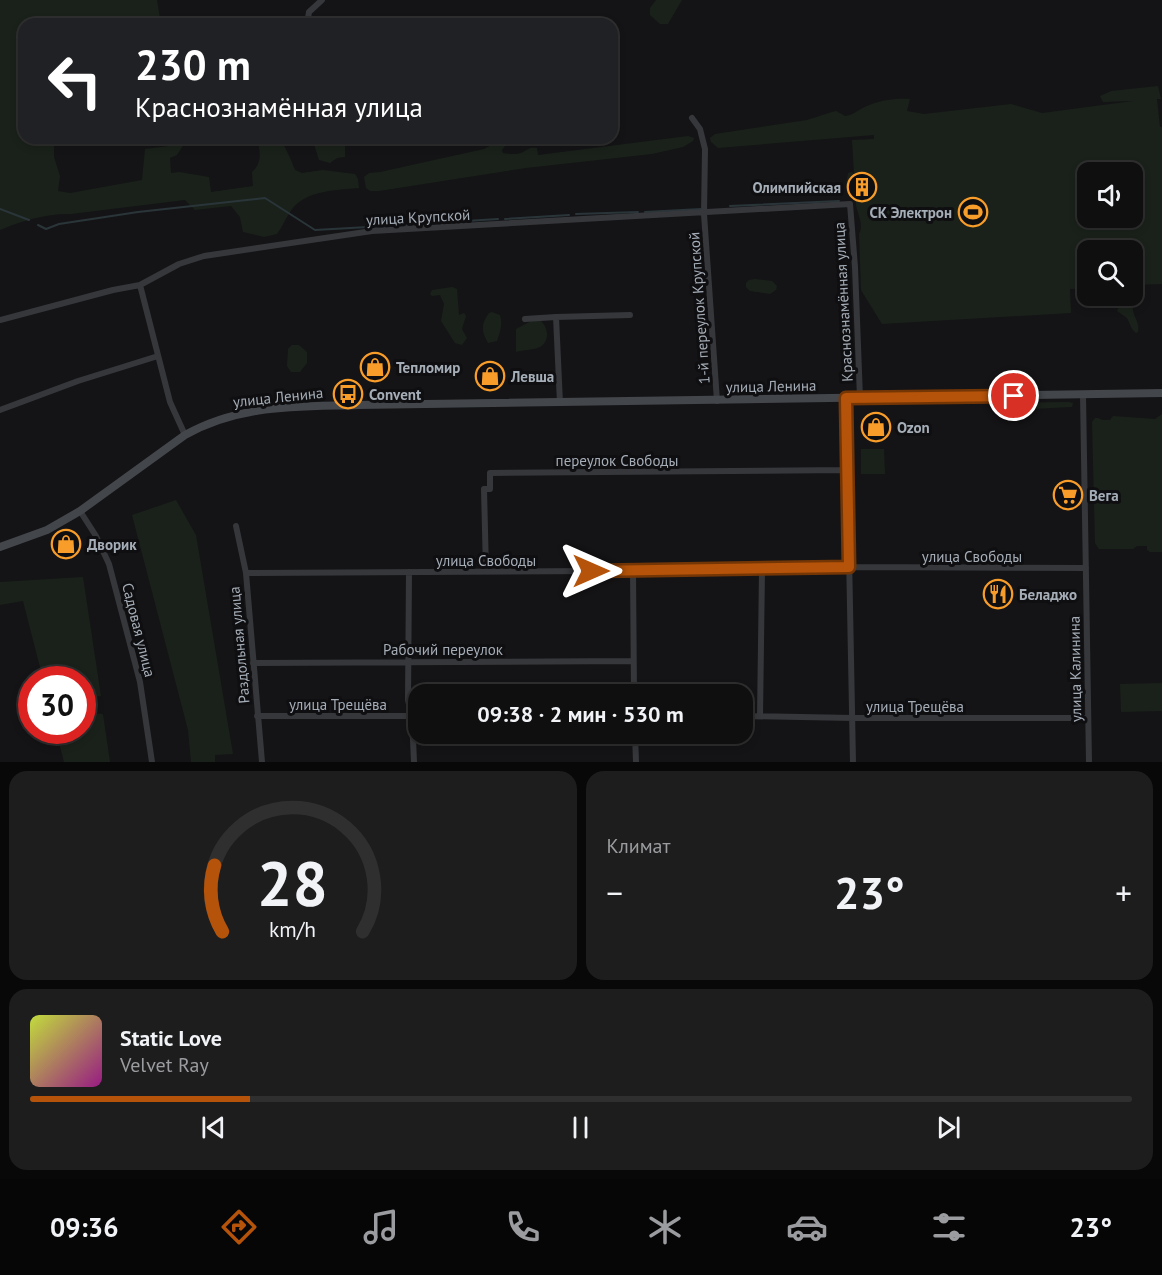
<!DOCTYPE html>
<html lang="ru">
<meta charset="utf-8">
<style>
body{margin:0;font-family:"PT Sans",sans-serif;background:#1d1d1e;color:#f1f3f6;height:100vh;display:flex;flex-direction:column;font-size:22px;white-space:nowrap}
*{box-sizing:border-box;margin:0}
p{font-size:20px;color:#9b9c9f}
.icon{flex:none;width:33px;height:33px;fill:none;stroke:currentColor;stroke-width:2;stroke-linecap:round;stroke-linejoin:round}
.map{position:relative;height:762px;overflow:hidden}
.panel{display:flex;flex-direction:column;gap:9px;padding:9px;background:#080809;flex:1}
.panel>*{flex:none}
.hud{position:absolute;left:18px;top:18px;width:600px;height:126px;border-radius:18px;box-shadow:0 3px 9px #0003,0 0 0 2px #2f2f30;background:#202124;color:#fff;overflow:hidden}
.buttons{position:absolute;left:1077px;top:162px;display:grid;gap:12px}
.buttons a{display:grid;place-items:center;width:66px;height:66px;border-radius:12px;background:#0f0f10;box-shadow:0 3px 9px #0003,0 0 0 2px #2f2f30;font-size:30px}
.speed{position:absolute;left:18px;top:666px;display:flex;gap:12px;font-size:30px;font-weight:700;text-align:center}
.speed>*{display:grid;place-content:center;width:78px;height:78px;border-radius:50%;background:#0f0f10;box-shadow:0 3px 9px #0003,0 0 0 2px #2f2f30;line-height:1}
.speed .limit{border:9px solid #d22;background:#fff;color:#111}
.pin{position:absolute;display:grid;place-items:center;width:51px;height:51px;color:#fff;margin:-26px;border:3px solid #fff;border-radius:50%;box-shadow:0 2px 6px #0007}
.me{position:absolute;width:66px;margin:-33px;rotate:90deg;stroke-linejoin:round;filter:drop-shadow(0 0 4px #0008)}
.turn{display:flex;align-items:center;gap:21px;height:126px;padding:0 18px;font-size:27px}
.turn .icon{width:78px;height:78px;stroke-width:2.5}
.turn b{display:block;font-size:42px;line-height:51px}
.big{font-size:45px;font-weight:700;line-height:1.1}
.panel .card{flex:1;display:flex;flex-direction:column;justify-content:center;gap:9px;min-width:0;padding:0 21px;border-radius:18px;background:#1d1d1e}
.panel .dial{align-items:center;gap:0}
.dial svg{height:156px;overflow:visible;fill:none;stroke:#2f2f30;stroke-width:7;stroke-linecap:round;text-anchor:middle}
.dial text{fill:#f1f3f6;stroke:none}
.song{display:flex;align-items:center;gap:18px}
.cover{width:72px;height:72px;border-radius:9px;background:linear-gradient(135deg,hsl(70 70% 55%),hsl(310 70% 35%))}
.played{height:6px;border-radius:3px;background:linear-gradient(90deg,#b45309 20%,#2f2f30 20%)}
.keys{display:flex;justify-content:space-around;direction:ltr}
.heat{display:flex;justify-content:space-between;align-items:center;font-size:33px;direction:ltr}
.panel .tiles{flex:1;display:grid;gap:9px;grid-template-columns:1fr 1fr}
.card:last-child{grid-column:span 2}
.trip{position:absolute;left:408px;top:684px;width:345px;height:60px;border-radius:18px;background:#0f0f10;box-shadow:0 3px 9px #0003,0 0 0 2px #2f2f30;font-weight:700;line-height:60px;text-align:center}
.dock{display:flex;height:96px;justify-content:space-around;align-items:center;background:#060606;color:#9b9c9f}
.dock .icon{width:42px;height:42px}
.dock .on{color:#b45309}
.dock b{font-size:27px;color:#f1f3f6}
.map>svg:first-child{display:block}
.green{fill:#1a211a;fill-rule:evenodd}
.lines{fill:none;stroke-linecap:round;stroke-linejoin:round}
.stream{stroke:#2a353a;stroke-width:2}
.street{stroke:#35373b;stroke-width:6}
.secondary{stroke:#43464b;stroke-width:8}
.route-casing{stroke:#753606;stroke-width:15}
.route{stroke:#b45309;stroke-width:10}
.labels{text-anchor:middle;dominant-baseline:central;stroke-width:6;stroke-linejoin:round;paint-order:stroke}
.poi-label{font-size:15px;font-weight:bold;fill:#a5adb7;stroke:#0f0f11;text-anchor:start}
.street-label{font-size:15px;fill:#a5adb7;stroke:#0f0f11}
</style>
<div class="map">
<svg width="1162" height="762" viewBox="0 0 1162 762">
<rect width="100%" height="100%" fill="#141416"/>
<!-- green -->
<path class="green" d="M0 0H157L161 24H24V138H54V157L60 176 58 191 70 193 142 180 145 149 184 144 177 155 170 158 171 173 179 172 209 177 211 192 253 186 252 172C263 162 260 152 257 138H280C286 149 291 159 295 170L302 173 323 170 355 174 358 179 359 188C337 190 307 190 292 209 286 217 283 226 277 234L264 237 243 232 240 217 231 206 195 210 185 200 71 214C50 213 20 221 0 230Z
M656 0H682L668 24H660L650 15V8Z
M1158 86 1161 99H1157L1160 127H1162V284L1134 285 1133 289 1132 250H1088L1087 288 1070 289 1071 313 882 324 861 290 859 234C864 224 858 216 856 205 855 199 855 192 855 185L853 195 849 194 846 185 848 173 852 172 854 174 852 140 874 139V135L718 148 711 142 710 138 715 134 807 120 832 112 836 111 845 116C854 115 859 109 867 106 880 100 897 98 910 99L907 111 924 114 1011 104 1042 113 1133 101 1103 102 1100 96 1111 91ZM1088 172H1132V218H1088Z
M688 136 694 138 693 141 683 147 652 154 526 168 379 191H370L366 188 364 177 369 173 380 172 484 149 503 138H511L502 150 503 153C509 154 518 155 523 152 529 149 529 147 537 148L538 155Z
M312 138H345V157L337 158 330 163 319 160Z
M755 279 772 281 777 286 776 290 770 294 750 291 746 287V283L749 280Z
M452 287 457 289 459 315 464 313 466 316 462 329 467 338 462 345 455 343 441 321 444 304 440 295 432 296 430 294 432 290Z
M1128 299 1133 300C1133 303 1132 307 1133 310 1134 318 1140 322 1138 332L1136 333 1132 329 1127 318 1117 311 1121 302Z
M492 312 500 315C503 324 500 332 497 341L488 343C481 331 481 324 489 313Z
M537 318C547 323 552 340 540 347 534 350 523 350 516 352V329Z
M292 345H299L307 352V363L300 372H291L287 366 288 349Z
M1069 402 1073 403 1072 407 1009 410 1006 404 1008 403Z
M1162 414V552H1150L1147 550V546H1137L1133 549H1099L1095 543 1092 422 1095 418H1098L1102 420H1110L1113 416 1155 419Z
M861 449H884L885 474H861Z
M176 500 196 535 233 754 215 755V762H191L188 730 132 515Z
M83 577 101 696 88 698 90 713 103 714 110 762H64L56 731 82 730V680L43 679 23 601 0 605V582Z
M1162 683V711L1121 712 1120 684Z"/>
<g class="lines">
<!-- stream -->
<path class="stream" d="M730 206 839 201
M0 209 29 220
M645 212 701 209
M576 214 638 212
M505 219 569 215
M435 223 498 219
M38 225 46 229 59 224 138 212 265 198 315 230 368 227
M375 227 430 224"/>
<!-- street -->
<path class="street" d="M307 24 309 12 322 0
M692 118 700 129 705 149 704 214 717 401
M140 285 170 402 185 435
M525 319 556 317
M0 320 113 290 140 285 179 264 204 256 372 231 850 204 855 267 860 398
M1083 395 1089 762
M846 398 853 762
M560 403 556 317 630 315
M0 410 78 381 158 356
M80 511 96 536 109 564 140 682 152 762
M236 526 246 573 262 762
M486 571 484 489H490V473L848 470
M633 571 634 694
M409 572 408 700 412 716 414 762
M246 573 762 570 849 567 1086 568
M253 663 633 661
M257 716H418
M742 716 853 718H1088
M760 716 762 570
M635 734 636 762"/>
<!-- secondary -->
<path class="secondary" d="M0 547 47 530 80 511 185 435C240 404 297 407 358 405L1162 393"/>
</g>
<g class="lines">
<!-- route casing -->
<g class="route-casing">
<path id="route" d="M591 571 849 567 846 398 1014 396"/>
</g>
<!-- route -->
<use href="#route" class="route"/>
</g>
<!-- icons -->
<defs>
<g id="building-ring" transform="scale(1.5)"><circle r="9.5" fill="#0f0f11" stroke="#f89c2a" stroke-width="1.5"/><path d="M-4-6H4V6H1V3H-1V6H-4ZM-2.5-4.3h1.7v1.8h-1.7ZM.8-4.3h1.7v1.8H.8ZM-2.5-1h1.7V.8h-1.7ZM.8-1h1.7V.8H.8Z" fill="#f89c2a"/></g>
<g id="stadium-ring" transform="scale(1.5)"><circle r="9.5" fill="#0f0f11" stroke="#f89c2a" stroke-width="1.5"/><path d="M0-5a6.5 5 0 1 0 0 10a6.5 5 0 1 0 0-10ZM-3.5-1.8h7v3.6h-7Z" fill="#f89c2a"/></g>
<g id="shop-ring" transform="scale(1.5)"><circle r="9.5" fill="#0f0f11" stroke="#f89c2a" stroke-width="1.5"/><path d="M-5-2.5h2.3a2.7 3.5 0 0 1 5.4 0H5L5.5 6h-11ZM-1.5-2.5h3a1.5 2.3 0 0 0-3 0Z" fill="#f89c2a"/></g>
<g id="bus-ring" transform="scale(1.5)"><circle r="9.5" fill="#0f0f11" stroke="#f89c2a" stroke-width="1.5"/><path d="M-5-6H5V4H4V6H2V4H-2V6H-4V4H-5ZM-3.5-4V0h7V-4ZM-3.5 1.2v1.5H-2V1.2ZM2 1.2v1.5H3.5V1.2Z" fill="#f89c2a"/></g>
<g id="supermarket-ring" transform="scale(1.5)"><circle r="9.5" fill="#0f0f11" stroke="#f89c2a" stroke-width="1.5"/><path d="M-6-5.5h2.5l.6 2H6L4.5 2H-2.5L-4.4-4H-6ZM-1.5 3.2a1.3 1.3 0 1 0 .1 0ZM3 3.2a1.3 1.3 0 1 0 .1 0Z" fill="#f89c2a"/></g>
<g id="restaurant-ring" transform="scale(1.5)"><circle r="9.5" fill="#0f0f11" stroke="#f89c2a" stroke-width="1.5"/><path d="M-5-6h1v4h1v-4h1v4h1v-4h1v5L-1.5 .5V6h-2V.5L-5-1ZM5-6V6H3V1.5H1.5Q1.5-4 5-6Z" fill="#f89c2a"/></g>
</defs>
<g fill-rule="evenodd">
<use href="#building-ring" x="862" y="187"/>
<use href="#stadium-ring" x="973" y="212"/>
<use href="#shop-ring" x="375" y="367"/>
<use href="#shop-ring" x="490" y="376"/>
<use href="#bus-ring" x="348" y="394"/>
<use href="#shop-ring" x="876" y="427"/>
<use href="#supermarket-ring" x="1068" y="495"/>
<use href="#shop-ring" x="66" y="544"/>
<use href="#restaurant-ring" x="998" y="594"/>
</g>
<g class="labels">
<!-- poi labels -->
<g class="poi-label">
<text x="841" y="187" text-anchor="end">Олимпийская</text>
<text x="952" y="212" text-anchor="end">СК Электрон</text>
<text x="396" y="367">Тепломир</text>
<text x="511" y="376">Левша</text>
<text x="369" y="394">Convent</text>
<text x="897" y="427">Ozon</text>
<text x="1089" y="495">Вега</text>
<text x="87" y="544">Дворик</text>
<text x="1019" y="594">Беладжо</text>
</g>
<!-- street labels -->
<g class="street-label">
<text transform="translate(418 217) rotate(-3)">улица Крупской</text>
<text transform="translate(843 302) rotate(-93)">Краснознамённая улица</text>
<text transform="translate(699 308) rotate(-94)">1-й переулок Крупской</text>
<text transform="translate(771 386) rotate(-1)">улица Ленина</text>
<text transform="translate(278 397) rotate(-6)">улица Ленина</text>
<text x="617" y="460">переулок Свободы</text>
<text x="972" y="556">улица Свободы</text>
<text x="486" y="560">улица Свободы</text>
<text transform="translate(139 630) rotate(76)">Садовая улица</text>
<text transform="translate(239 645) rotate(-95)">Раздольная улица</text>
<text x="443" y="649">Рабочий переулок</text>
<text transform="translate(1075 669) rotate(-91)">улица Калинина</text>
<text x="338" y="704">улица Трещёва</text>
<text x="915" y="706">улица Трещёва</text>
</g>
</g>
</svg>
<div class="buttons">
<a><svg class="icon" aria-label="sound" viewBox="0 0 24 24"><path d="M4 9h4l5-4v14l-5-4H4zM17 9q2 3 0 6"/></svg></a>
<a><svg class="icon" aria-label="search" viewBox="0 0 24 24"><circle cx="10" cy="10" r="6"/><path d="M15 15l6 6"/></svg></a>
</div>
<div class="speed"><div class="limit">30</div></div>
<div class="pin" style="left:1014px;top:396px;background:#d93025"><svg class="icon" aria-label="arrive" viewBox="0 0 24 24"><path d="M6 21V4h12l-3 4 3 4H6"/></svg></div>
<svg class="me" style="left:591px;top:571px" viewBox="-20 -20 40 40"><path d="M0-17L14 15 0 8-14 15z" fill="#b45309" stroke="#fff" stroke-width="4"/></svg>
<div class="trip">09:38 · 2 мин · 530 m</div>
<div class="hud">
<div class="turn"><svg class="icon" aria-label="left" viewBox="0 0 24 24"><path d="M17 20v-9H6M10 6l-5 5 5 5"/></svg><div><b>230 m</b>Краснознамённая улица</div></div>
</div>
</div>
<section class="panel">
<div class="tiles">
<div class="card dial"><svg viewBox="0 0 100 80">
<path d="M14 69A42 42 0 1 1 86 69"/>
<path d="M14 69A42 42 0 0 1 10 35" stroke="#b45309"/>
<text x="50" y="56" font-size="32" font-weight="700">28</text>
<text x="50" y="72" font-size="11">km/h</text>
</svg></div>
<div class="card"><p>Климат</p>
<div class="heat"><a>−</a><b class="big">23°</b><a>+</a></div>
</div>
<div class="card">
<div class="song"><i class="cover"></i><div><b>Static Love</b><p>Velvet Ray</p></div></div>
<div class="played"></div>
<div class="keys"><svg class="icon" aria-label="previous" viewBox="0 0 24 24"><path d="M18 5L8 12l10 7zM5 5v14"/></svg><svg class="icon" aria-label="pause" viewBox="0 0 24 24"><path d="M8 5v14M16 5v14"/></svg><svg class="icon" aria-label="next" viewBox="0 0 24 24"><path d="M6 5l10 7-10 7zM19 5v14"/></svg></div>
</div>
</div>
</section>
<nav class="dock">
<b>09:36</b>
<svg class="icon on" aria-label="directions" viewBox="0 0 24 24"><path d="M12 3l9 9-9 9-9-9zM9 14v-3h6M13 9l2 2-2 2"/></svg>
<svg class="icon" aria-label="music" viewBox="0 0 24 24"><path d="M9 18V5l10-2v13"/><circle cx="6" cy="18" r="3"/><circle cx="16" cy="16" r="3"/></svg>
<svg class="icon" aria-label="phone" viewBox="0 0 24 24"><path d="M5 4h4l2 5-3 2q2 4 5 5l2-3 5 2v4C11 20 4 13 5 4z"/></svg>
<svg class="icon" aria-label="climate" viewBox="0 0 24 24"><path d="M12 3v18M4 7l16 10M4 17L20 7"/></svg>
<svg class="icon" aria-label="car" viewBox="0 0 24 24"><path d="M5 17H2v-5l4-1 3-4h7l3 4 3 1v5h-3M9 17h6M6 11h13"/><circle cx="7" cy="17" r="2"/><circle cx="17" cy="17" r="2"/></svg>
<svg class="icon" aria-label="filters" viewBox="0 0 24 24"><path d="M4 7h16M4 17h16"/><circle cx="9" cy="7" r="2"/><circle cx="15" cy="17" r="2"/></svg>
<b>23°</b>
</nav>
